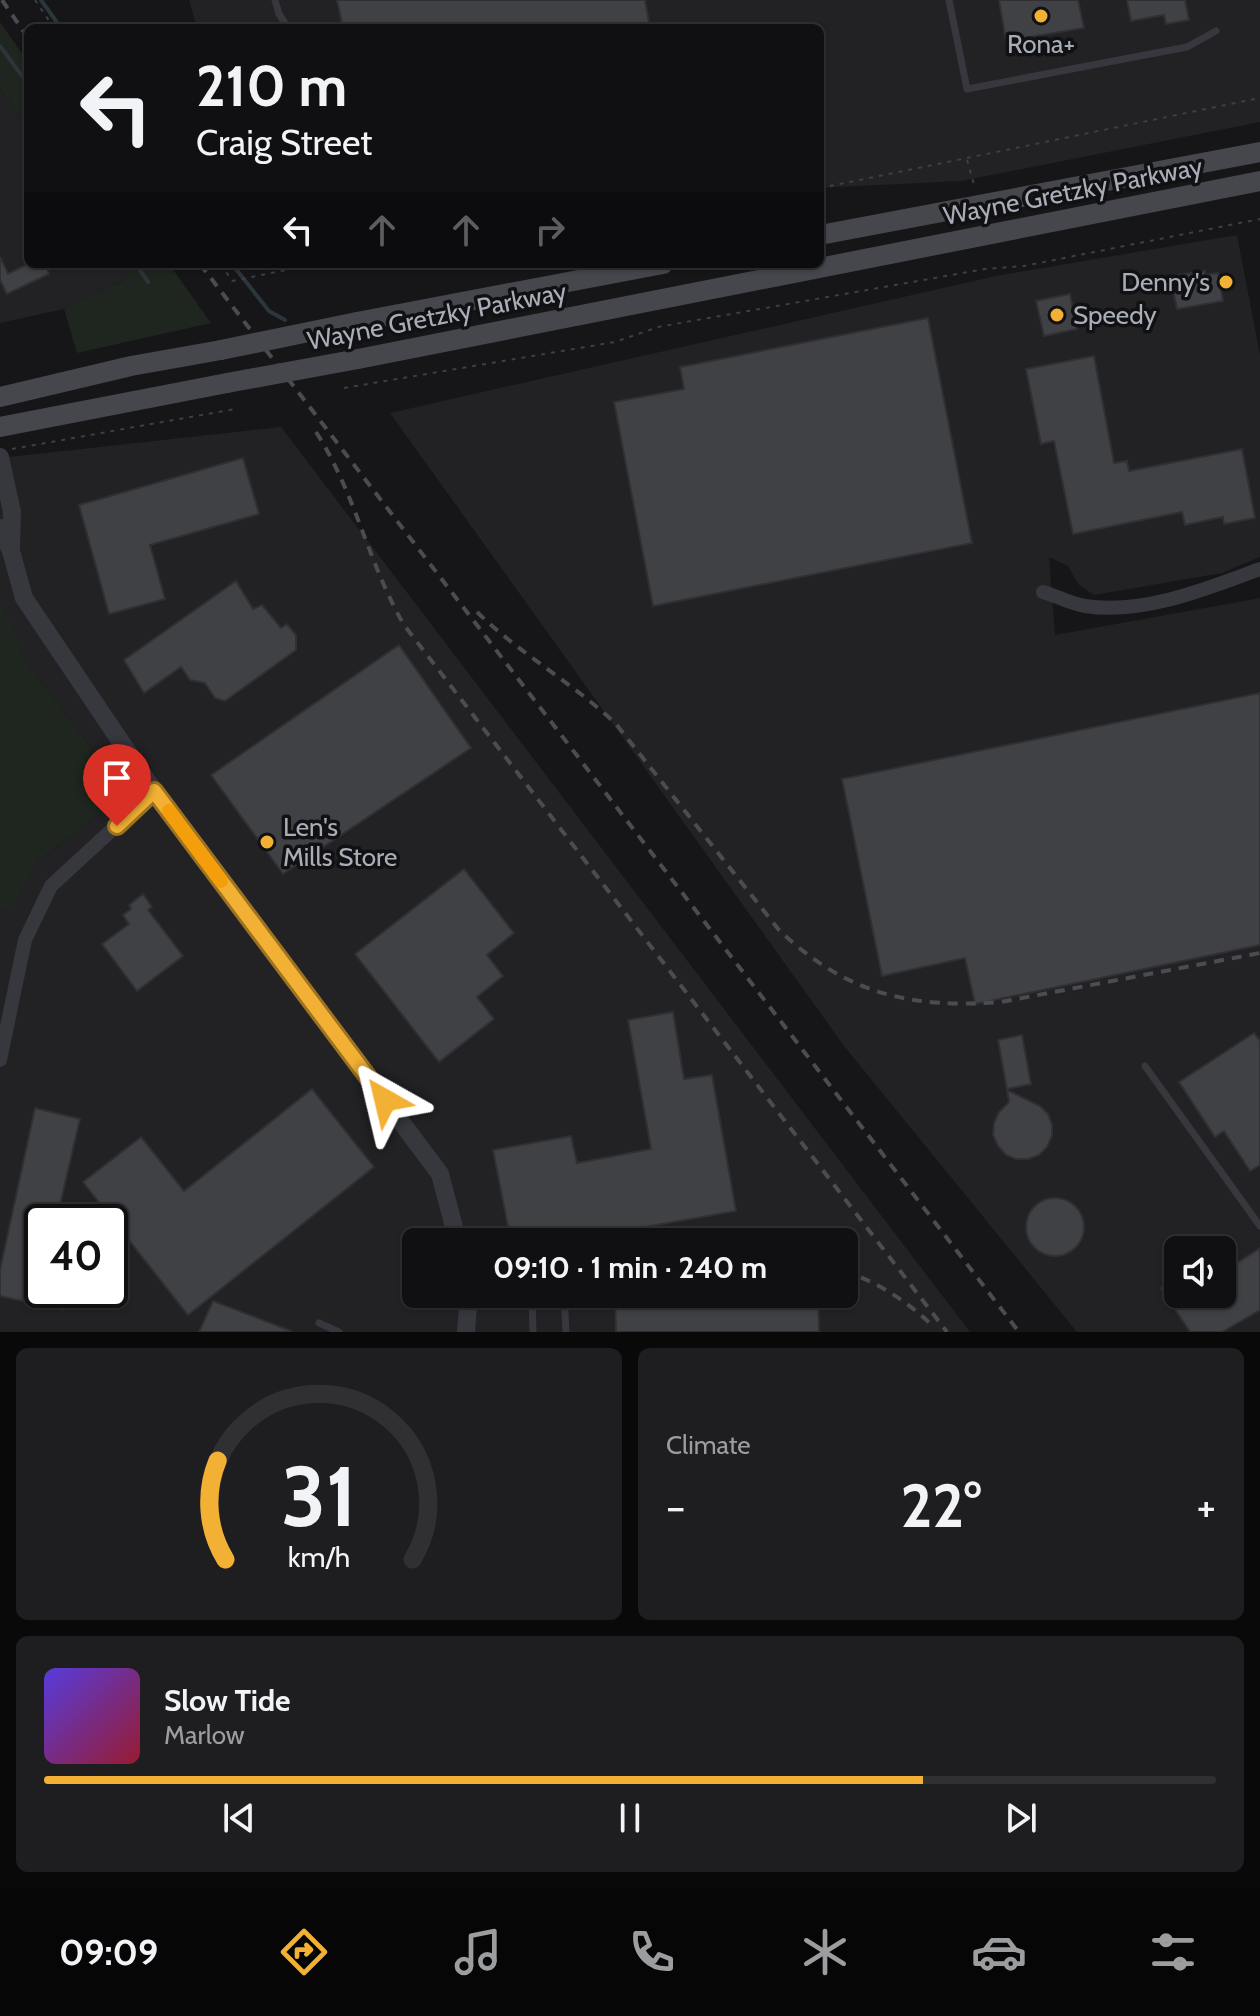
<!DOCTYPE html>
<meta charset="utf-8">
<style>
body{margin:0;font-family:Cabin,sans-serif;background:#1e1e20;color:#f1f3f6;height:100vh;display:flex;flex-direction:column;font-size:30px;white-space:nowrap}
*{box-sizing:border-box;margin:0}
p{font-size:26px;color:#9c9d9f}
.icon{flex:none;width:44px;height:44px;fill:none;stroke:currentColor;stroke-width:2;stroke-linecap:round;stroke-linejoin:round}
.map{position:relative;height:1332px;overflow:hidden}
.panel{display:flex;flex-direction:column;gap:16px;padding:16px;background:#09090a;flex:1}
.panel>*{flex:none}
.banner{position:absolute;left:24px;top:24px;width:800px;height:244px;border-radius:12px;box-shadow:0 2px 6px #0004,0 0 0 2px #303032;background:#101012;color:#f1f3f6;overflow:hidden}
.controls{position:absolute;left:1164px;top:1236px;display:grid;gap:16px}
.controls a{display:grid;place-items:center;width:72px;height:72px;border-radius:12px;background:#101012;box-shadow:0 2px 6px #0004,0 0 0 2px #303032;font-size:40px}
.speed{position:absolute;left:24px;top:1204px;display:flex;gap:16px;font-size:40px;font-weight:700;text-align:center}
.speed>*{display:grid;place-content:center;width:104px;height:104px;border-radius:50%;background:#101012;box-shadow:0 2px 6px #0004,0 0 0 2px #303032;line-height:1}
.speed .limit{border:4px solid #111;border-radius:12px;background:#fff;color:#111}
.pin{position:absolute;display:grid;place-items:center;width:68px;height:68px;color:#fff;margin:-82px -34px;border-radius:50% 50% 50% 0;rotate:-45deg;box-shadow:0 0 8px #0007}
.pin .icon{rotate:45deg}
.me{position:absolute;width:88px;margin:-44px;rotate:323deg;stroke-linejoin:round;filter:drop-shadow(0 0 6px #0008)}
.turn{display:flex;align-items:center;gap:28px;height:168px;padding:0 40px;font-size:36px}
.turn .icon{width:104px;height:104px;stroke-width:2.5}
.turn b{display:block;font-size:56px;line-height:68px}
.lanes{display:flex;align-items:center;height:76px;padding:0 40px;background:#0003;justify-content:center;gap:40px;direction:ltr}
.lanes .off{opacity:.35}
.big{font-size:60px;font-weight:700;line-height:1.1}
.panel .card{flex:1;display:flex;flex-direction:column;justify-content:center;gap:12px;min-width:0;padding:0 28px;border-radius:12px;background:#1e1e20}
.panel .dial{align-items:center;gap:0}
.dial svg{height:208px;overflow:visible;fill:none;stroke:#303032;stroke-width:7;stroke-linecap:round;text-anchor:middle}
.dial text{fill:#f1f3f6;stroke:none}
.song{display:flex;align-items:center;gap:24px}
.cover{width:96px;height:96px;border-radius:12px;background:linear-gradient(135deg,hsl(250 70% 55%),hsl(350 70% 35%))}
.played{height:8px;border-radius:4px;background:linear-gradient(90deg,#f2b134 75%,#303032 75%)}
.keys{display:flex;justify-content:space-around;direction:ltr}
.heat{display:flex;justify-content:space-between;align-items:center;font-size:44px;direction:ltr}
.panel .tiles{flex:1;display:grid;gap:16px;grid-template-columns:1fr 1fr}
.card:last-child{grid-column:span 2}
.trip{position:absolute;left:402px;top:1228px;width:456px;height:80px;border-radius:12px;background:#101012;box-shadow:0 2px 6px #0004,0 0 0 2px #303032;font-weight:700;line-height:80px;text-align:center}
.tabs{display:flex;height:128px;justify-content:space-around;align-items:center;background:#060607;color:#9c9d9f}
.tabs .icon{width:56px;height:56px}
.tabs .selected{color:#f2b134}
.tabs b{font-size:36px;color:#f1f3f6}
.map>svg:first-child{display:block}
.built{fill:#222225;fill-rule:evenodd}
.green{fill:#1e261f}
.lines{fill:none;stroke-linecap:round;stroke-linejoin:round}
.stream{stroke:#2c353c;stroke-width:4}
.building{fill:#404145;stroke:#303034;stroke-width:2}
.path{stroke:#3d3f44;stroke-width:2;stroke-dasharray:4 6;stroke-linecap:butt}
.service{stroke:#37383d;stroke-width:7}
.minor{stroke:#37383d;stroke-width:14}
.tertiary{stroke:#37383d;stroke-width:18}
.secondary{stroke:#45474d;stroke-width:20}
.rail{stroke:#4a4c52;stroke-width:4;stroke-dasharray:10 8;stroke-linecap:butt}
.secondary-bridge{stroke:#45474d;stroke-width:20}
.route-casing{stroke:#9d7322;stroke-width:20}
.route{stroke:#f2b134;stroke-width:14}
.slow{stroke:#f59e0b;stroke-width:14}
.poi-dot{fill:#f2b134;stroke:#111113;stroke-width:3}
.labels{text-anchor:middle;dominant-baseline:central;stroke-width:7;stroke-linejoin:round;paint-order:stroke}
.poi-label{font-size:26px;fill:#a8adb8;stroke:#111113;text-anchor:start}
.street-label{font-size:26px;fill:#a8adb8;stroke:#111113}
</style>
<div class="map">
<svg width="1260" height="1332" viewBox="0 0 1260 1332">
<rect width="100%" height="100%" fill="#161618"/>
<!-- built -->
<path class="built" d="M189 0H1260V122L961 181 820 188V28H197Z
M0 88 28 129V264H120L129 278 64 309 0 323Z
M1237 235 1260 355V557L1222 573 1094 595 1079 585 1068 566 1049 557 1055 635 1260 598V1332H1077L844 1046 390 413 996 276ZM1178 1250H1222V1294H1178Z
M281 427 970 1332H0V909L9 910 38 861 126 794 26 661 5 613 0 598V458ZM42 1222H110V1290H42ZM416 1242H844V1294H416Z"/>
<!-- green -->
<path class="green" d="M0 22 28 62V129L0 88Z
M120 264H169L211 323 77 353 64 309 129 278Z
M0 598 26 661 126 794 38 861 9 911 0 909Z"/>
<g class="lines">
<!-- stream -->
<path class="stream" d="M41 0 61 28
M0 46 28 84
M136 264 148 282
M232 264 269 311 285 320"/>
</g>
<!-- building -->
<path class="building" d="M337 0H645L650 28H343Z
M999 0H1078L1084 28 1006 41Z
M1127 0H1185L1189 20 1166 24 1164 15 1131 21Z
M0 257 8 274 28 264H45L49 274 7 294 0 280Z
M1205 271V275L1218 273 1223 301 1177 309 1170 276Z
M1070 294 1077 329 1044 336 1036 301Z
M928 318 972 543 653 606 614 402 684 389 680 367Z
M1094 356 1114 463 1127 461 1129 471 1242 449 1255 518 1224 524 1223 517 1185 525 1182 512 1073 534 1054 441 1041 444 1026 369Z
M243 458 259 514 150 545 165 599 109 614 79 505Z
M236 581 253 609 262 605 281 628 287 624 296 635V650L225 701 215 698 205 683 190 680 181 667 144 693 124 660Z
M399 645 471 748 283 874 211 775Z
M1260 693V945L975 1004 965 958 882 976 842 779Z
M464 869 514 933 487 955 503 976 477 997 494 1019 439 1062 355 954Z
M143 894 152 907 148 910 183 956 137 991 102 944 129 924 123 915 131 909 129 905Z
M673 1012 684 1079 712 1075 736 1211 561 1242H511L493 1150 571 1136 577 1163 651 1149 628 1020Z
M1254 1033 1260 1041V1165L1250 1171 1224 1131 1215 1137 1179 1082Z
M1022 1035 1031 1084 1007 1089 998 1040Z
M312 1089 374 1167 188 1315 83 1182 141 1137 184 1191Z
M1007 1090 1040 1106 1048 1114 1052 1125V1136L1047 1147 1039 1155 1028 1159H1016L1006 1155 998 1146 993 1135 994 1123 999 1112 1009 1102Z
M35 1108 80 1119 56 1222H42V1290H69L64 1310 0 1296V1270Z
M1026 1227a29 29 0 1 1 58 0a29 29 0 1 1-58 0Z
M1260 1248V1310L1222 1332H1190L1161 1288 1178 1277V1294H1222V1273Z
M615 1294H818L819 1332H616Z
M213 1301 291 1331V1332H199Z"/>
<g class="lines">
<!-- path -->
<path class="path" d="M35 0 54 28
M967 160 975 188
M820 188 1260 98
M221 264 232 281 315 264
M344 388 615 342 658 327 985 269 1024 266 1260 219
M12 449 235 409"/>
<!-- service -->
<path class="service" d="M275 0 279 14 288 28
M949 0 967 89 1187 47 1216 31
M1145 1066 1260 1226
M532 1294 533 1332
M564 1294 566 1332
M319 1323 339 1332"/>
<!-- minor -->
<path class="minor" d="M1043 592C1057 596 1071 604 1085 606 1143 615 1206 589 1260 569
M0 1060 25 940 51 886 154 791"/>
<!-- tertiary -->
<path class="tertiary" d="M0 457 12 512 11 548
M0 528 11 551 24 598 154 791 440 1174 458 1242
M466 1332 469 1294"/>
<!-- secondary -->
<path class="secondary" d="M820 235 1260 152
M357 322 663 264
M358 359 1260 181
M0 397 131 366 221 350
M0 427 227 383"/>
<!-- rail -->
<path class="rail" d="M2 0 28 38
M200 264 1019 1332
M316 432C355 492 368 563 404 625L947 1332
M477 612C520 654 573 683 616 724L779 930C846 994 911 1009 1001 1002L1260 953
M844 1271C878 1282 906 1301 932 1325"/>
<!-- secondary-bridge -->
<path class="secondary-bridge" d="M221 350 357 322
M227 383 358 359"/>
</g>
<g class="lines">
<!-- route casing -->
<g class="route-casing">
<path id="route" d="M117 826 154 791 385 1100"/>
</g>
<!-- route -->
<use href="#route" class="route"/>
<!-- slow -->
<path class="slow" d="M169 811 221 881"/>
</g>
<!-- markers -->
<g class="poi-dot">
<circle cx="1041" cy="16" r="8"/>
<circle cx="1226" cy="282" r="8"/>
<circle cx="1057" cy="315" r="8"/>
<circle cx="267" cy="842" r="8"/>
</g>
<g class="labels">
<!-- poi labels -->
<g class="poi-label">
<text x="1041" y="44" text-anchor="middle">Rona+</text>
<text x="1210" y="282" text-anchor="end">Denny's</text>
<text x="1073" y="315">Speedy</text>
<text x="283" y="827">Len's<tspan x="283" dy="30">Mills Store</tspan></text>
</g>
<!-- street labels -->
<g class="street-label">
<text transform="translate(1073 191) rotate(-11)">Wayne Gretzky Parkway</text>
<text transform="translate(437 316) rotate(-11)">Wayne Gretzky Parkway</text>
</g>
</g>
</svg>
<div class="controls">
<a><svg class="icon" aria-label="sound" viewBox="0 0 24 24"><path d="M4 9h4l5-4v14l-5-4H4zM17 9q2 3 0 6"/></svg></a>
</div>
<div class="speed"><div class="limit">40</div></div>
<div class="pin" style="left:117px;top:826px;background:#d93025"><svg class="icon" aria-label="arrive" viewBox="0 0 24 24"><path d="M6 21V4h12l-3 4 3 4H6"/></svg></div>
<svg class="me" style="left:385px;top:1100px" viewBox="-20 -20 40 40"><path d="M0-17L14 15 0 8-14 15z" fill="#f2b134" stroke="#fff" stroke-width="4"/></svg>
<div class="trip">09:10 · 1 min · 240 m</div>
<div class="banner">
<div class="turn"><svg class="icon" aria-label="left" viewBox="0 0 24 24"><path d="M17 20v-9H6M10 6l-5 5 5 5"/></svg><div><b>210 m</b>Craig Street</div></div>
<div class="lanes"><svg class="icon" aria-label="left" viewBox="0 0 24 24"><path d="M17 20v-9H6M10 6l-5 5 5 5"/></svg><svg class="icon off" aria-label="ahead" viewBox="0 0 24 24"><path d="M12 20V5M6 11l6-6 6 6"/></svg><svg class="icon off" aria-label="ahead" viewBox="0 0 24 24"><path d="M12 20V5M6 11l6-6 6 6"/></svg><svg class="icon off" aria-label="right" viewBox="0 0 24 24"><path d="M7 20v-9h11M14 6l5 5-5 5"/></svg></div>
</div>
</div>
<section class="panel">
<div class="tiles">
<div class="card dial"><svg viewBox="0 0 100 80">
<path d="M14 69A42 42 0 1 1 86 69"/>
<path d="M14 69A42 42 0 0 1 11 31" stroke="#f2b134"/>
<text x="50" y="56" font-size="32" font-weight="700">31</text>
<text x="50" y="72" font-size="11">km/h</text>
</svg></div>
<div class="card"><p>Climate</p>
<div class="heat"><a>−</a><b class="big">22°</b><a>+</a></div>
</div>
<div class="card">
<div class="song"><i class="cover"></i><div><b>Slow Tide</b><p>Marlow</p></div></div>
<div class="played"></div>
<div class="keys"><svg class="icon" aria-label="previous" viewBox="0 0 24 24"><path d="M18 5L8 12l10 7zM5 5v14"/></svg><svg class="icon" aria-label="pause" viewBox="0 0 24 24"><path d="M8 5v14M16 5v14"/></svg><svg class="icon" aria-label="next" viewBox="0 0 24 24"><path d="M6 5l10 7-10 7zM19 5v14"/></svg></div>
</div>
</div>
</section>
<nav class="tabs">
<b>09:09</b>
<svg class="icon selected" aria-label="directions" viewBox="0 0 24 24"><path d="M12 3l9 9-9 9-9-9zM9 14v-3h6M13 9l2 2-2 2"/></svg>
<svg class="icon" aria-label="music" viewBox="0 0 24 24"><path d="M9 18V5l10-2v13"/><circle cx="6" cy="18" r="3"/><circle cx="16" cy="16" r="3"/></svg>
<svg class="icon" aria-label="phone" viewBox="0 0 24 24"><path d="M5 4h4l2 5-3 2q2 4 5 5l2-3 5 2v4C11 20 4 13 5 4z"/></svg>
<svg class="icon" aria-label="climate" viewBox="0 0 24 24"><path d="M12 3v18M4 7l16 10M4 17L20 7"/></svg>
<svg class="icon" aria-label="car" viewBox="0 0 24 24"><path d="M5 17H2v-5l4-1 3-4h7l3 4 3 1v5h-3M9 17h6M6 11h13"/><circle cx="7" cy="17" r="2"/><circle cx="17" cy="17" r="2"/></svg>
<svg class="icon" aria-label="filters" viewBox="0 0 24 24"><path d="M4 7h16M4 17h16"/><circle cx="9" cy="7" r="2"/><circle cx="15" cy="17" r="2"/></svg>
</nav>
